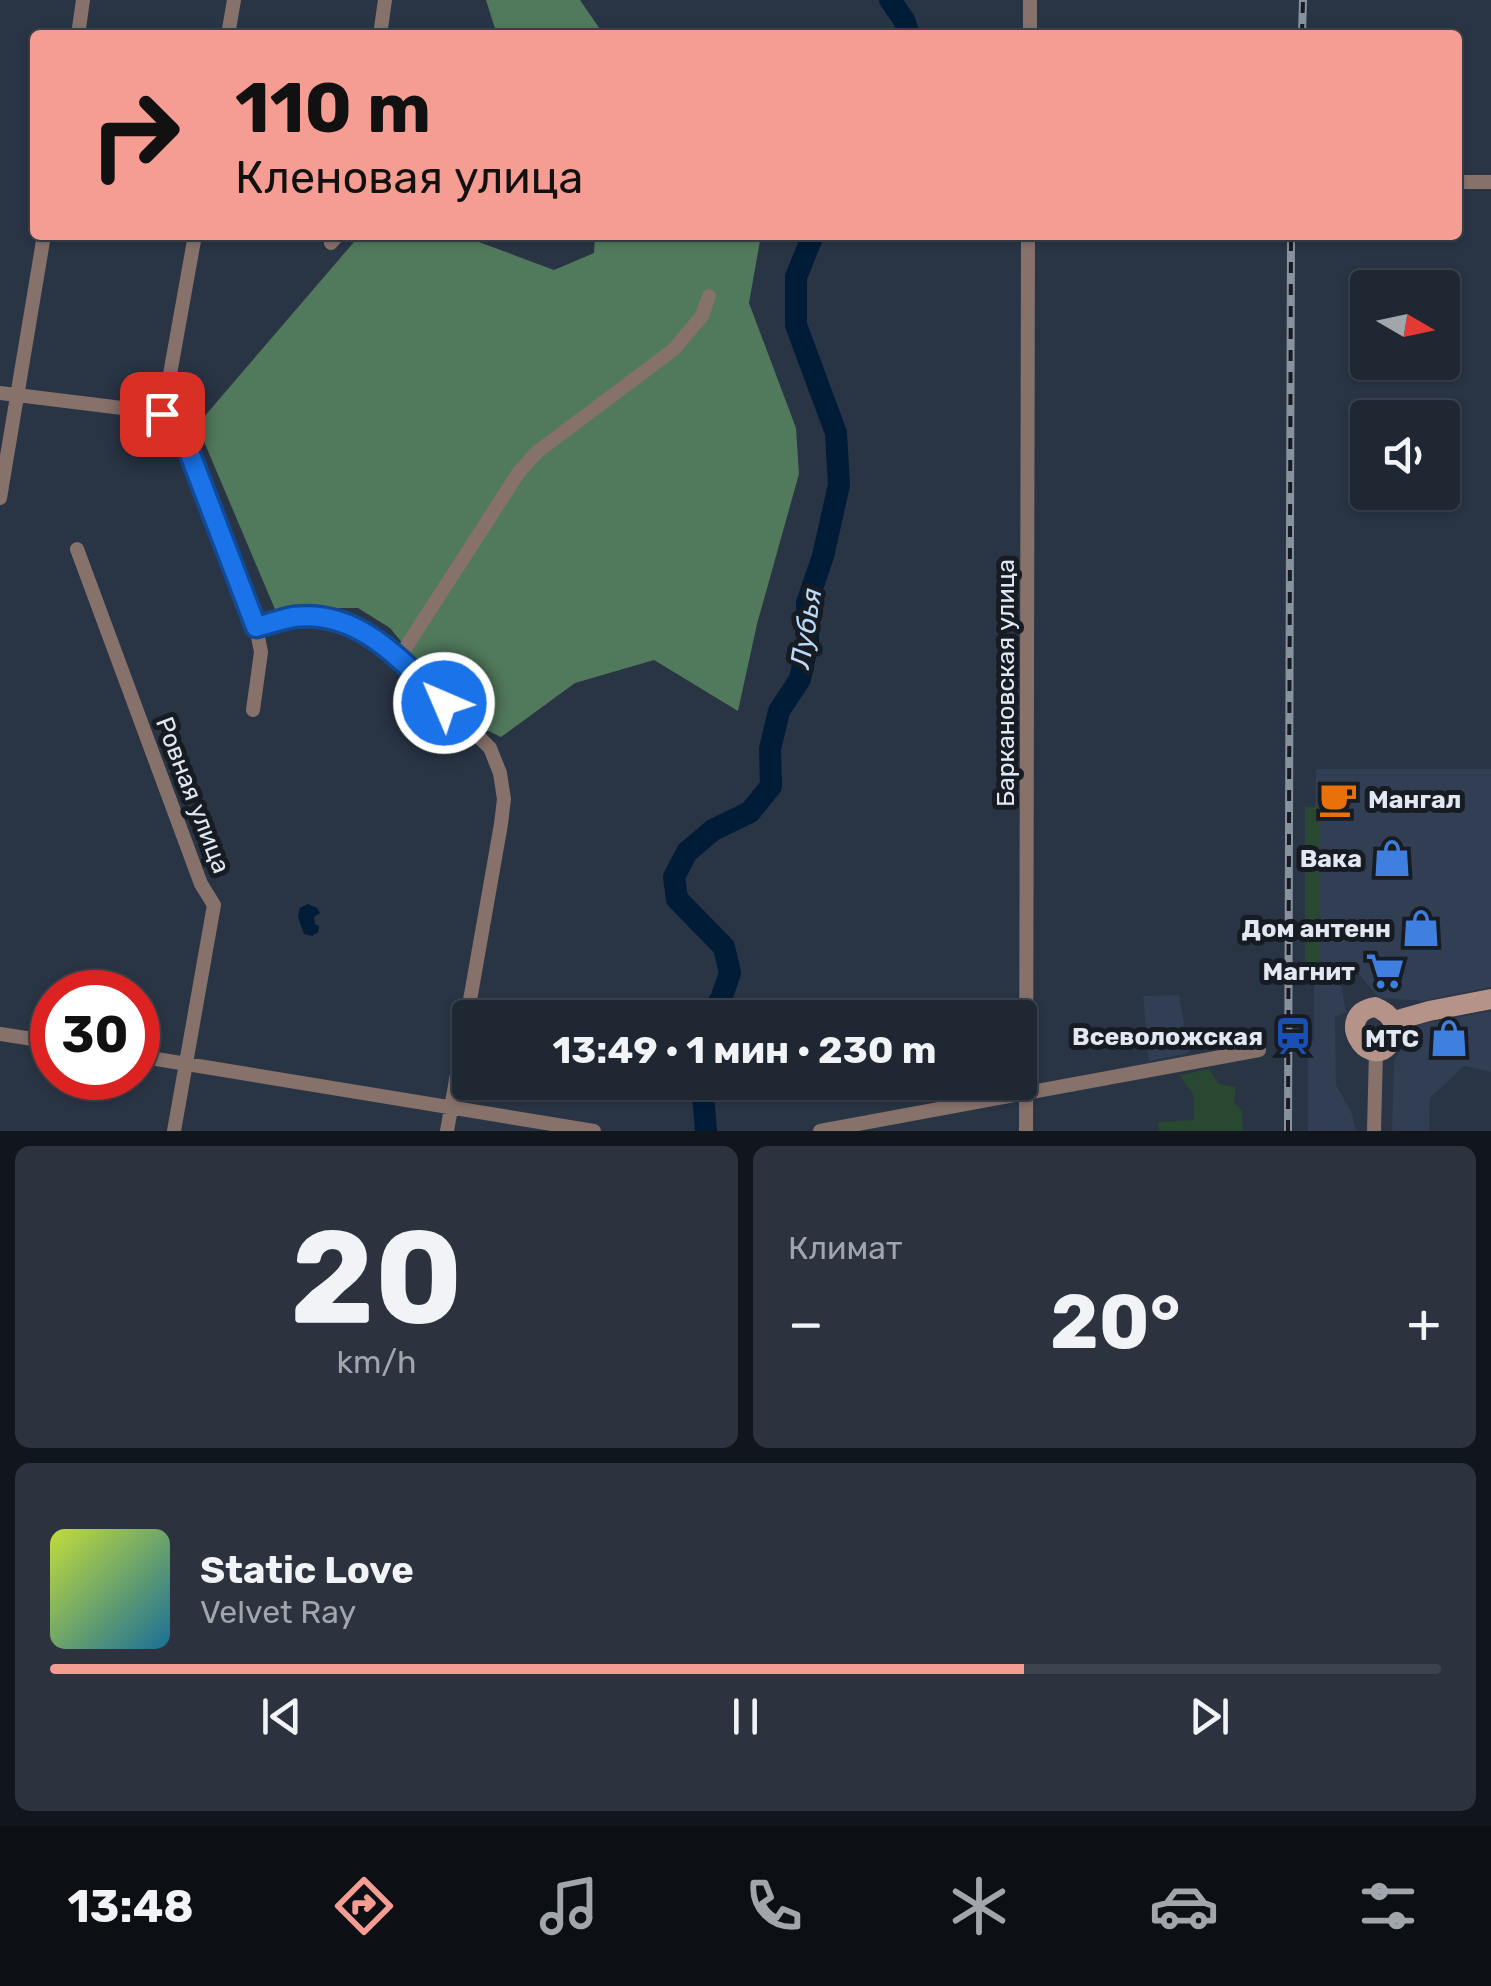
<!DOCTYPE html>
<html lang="ru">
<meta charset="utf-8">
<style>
body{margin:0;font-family:Rubik,sans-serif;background:#2c333f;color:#f1f3f6;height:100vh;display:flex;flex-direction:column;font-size:38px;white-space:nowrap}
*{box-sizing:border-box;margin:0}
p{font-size:32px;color:#a1a5ac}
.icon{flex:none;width:55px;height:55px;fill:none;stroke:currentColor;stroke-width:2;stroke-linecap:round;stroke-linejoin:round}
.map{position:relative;height:1131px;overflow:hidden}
.sheet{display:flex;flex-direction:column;gap:15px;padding:15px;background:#11151c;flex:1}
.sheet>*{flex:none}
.hud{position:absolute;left:30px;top:30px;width:1432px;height:210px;border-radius:10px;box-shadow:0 2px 8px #0004,0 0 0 2px #3c444e;background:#f59c93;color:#111;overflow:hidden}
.needle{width:65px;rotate:99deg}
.buttons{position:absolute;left:1350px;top:270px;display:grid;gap:20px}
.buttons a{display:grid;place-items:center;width:110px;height:110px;border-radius:10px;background:#1f2733;box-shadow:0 2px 8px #0004,0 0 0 2px #3c444e;font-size:50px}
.speed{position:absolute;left:30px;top:970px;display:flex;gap:20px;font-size:50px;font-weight:700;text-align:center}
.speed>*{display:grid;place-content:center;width:130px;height:130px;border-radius:50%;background:#1f2733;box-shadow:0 2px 8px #0004,0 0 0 2px #3c444e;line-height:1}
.speed .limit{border:15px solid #d22;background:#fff;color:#111}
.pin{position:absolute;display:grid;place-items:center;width:85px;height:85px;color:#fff;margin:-42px;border-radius:20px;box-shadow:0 5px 15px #0006}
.me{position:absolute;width:110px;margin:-55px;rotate:315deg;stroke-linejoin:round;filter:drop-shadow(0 0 8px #0008)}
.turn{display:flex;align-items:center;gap:35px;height:210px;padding:0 40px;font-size:45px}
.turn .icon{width:130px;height:130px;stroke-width:2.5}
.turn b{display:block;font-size:70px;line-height:85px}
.big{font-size:75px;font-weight:700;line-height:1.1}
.sheet .tile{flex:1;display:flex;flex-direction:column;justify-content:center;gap:15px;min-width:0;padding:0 35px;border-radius:15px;background:#2c333f}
.sheet .dial{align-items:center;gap:0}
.dial b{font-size:130px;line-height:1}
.song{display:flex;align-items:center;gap:30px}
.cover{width:120px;height:120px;border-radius:15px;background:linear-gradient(135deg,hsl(70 70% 55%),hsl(200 70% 35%))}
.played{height:10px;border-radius:5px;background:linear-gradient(90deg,#f59c93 70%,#3c444e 70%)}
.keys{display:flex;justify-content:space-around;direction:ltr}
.heat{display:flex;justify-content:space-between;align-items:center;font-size:55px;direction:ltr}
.sheet .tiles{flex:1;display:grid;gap:15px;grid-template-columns:1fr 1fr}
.tile:last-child{grid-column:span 2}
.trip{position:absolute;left:452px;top:1000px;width:585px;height:100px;border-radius:10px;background:#1f2733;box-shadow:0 2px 8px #0004,0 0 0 2px #3c444e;font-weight:700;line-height:100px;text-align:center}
.dock{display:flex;height:160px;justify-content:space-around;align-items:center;background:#0c1014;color:#a1a5ac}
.dock .icon{width:70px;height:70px}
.dock .on{color:#f59c93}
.dock b{font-size:45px;color:#f1f3f6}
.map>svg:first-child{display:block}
.built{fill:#313e53}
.green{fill:#284832}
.forest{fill:#51795c}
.water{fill:#001c37}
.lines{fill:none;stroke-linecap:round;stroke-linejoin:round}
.river{stroke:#001c37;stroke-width:22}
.street{stroke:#87716b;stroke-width:14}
.secondary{stroke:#b59389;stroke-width:20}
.rail-casing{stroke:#88919e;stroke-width:8}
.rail{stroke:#171b22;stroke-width:4;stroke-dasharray:11;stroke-linecap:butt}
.route-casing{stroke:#114b97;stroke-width:25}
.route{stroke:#1a73e8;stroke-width:18}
.labels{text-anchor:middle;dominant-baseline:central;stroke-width:10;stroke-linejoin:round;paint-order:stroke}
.street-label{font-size:25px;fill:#e1e8f2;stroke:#171b22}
.poi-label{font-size:25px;font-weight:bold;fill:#e1e8f2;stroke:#171b22;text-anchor:end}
.water-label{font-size:28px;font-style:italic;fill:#badafa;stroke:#171b22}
</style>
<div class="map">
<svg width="1491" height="1131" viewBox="0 0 1491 1131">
<rect width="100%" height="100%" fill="#293444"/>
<!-- built -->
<path class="built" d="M1316 769H1491V987L1423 1001 1379 998 1358 973 1357 968H1338L1346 1012 1335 1017 1336 1085 1352 1114 1356 1131H1308V1058L1300 1057V1041H1314V964H1319V807H1315Z
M1179 995 1189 1053 1149 1061 1143 996Z
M1491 1011V1072L1464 1066 1430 1098 1429 1131H1392L1394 1060 1417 1027 1421 1024Z"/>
<!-- green -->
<path class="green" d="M1305 807H1319V964L1305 965Z
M1209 1069 1219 1084 1236 1087 1234 1103 1242 1110 1243 1131H1159L1158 1122 1194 1120 1193 1094 1179 1075Z"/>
<!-- forest -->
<path class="forest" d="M486 0H580L604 35H497Z
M360 235H460L554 270 594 253 595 235H662L666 242 678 235H761L749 303 796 428 799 474 757 624 738 711 654 660 575 683 501 737 466 720 390 628 358 608H328L277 614 197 425Z"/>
<!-- water -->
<path class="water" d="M308 904 317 908 320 913 314 917 315 924 319 926 318 932 312 936 304 934 298 917 300 908Z"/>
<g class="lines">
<!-- river -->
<path class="river" d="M890 0 904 20 909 35
M708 1018 721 999 730 973 724 947 677 899 674 877 687 852 713 830 750 812 771 786 770 749 779 711 800 679 808 642 807 603 823 556 839 485 836 433 796 325V277L813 235
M702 1082 706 1131"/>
<!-- street -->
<path class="street" d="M78 35 83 0
M228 35 234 0
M380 35 385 0
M1030 35V0
M1458 182H1491
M195 235 163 413 177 420 256 627 261 652 253 710
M331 243 338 235
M0 393 163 413
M0 498 44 235
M77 549 201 884 214 905 174 1131
M256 627 295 617H327L352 624 399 658 490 748 500 773 504 799 501 824 447 1131
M399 658 519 472 537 452 673 350 702 316 709 296
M0 1034 52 1042
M138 1056 594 1131
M820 1131 1259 1050
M1026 1131 1028 235
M1374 1131 1376 1051"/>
<!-- secondary -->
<path class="secondary" d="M1375 1007C1391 1013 1403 1029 1389 1045 1367 1070 1333 1014 1375 1007Z
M1394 1021 1429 1011 1491 999"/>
<!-- rail casing -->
<g class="rail-casing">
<path id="rail" d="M1302 35 1303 0
M1288 1131 1291 235"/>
</g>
<!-- rail -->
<use href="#rail" class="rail"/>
</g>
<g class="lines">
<!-- route casing -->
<g class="route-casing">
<path id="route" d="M162 414 177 420 256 627C269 624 282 619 294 617 359 609 403 662 444 703"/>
</g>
<!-- route -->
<use href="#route" class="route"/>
</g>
<!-- icons -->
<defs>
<g id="cafe-bare" transform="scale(3)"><path d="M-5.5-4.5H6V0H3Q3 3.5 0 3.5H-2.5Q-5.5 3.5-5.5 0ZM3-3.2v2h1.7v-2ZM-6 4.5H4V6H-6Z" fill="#e8710a" stroke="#171b22" stroke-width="2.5" paint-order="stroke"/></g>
<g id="shop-bare" transform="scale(3)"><path d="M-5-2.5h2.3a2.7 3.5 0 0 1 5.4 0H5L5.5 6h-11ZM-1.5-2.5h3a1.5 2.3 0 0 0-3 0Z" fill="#3f7fe0" stroke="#171b22" stroke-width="2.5" paint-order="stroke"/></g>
<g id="supermarket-bare" transform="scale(3)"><path d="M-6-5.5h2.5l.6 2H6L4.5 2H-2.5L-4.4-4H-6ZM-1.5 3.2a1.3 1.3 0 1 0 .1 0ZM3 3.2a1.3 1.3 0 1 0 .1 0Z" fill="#3f7fe0" stroke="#171b22" stroke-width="2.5" paint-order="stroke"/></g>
<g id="station-bare" transform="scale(3)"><path d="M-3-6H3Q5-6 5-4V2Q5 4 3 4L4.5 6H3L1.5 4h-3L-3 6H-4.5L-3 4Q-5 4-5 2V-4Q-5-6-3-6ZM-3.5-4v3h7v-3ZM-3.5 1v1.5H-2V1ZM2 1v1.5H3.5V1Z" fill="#1a4fb4" stroke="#171b22" stroke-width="2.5" paint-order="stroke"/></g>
</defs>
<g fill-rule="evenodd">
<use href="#cafe-bare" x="1338" y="799"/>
<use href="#shop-bare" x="1392" y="858"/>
<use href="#shop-bare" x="1421" y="928"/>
<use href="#supermarket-bare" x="1385" y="971"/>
<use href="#station-bare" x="1293" y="1036"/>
<use href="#shop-bare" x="1449" y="1038"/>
</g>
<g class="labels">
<!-- street labels -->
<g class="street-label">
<text transform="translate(1005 683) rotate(-90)">Баркановская улица</text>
<text transform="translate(193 795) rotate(69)">Ровная улица</text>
</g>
<!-- poi labels -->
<g class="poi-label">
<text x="1368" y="799" text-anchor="start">Мангал</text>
<text x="1362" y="858">Вака</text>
<text x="1391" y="928">Дом антенн</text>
<text x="1355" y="971">Магнит</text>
<text x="1263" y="1036">Всеволожская</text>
<text x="1419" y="1038">МТС</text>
</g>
<!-- water labels -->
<g class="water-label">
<text transform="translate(806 628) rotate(-81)">Лубья</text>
</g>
</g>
</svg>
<div class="buttons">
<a><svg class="needle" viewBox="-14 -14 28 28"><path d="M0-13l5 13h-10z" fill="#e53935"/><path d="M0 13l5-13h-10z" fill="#a1a5ac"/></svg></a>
<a><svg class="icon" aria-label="sound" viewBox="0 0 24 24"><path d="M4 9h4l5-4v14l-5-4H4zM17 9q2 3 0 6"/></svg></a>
</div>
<div class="speed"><div class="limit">30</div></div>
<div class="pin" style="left:162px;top:414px;background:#d93025"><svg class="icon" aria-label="arrive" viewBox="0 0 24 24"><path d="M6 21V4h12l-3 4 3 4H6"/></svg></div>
<svg class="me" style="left:444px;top:703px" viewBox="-20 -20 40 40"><circle r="17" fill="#1a73e8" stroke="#fff" stroke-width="3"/><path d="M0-11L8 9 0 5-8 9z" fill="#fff"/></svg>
<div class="trip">13:49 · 1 мин · 230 m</div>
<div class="hud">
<div class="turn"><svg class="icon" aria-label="right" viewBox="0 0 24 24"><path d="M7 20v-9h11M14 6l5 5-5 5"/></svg><div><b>110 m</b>Кленовая улица</div></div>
</div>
</div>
<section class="sheet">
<div class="tiles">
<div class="tile dial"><b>20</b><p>km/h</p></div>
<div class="tile"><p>Климат</p>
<div class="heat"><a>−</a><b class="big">20°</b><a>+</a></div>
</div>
<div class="tile">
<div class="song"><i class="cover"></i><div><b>Static Love</b><p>Velvet Ray</p></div></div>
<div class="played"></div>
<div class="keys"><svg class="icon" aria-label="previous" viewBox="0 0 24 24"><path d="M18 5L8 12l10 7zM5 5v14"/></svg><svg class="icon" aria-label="pause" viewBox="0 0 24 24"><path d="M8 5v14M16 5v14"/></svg><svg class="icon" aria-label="next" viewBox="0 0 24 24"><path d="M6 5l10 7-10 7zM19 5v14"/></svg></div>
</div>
</div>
</section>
<nav class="dock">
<b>13:48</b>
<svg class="icon on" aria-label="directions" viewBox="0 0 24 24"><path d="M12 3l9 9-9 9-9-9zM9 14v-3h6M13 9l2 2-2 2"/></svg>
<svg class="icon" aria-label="music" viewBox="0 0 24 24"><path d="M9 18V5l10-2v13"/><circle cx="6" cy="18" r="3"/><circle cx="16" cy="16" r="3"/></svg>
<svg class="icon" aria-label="phone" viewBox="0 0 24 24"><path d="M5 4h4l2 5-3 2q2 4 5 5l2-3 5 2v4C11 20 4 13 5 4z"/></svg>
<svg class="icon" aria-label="climate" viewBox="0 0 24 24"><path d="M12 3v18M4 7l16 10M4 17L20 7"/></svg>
<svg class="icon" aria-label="car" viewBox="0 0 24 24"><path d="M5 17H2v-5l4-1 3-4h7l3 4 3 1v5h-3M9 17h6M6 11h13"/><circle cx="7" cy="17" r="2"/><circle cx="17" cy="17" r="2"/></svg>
<svg class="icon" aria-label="filters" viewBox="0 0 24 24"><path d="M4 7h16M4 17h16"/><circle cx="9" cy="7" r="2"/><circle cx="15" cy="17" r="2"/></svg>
</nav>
